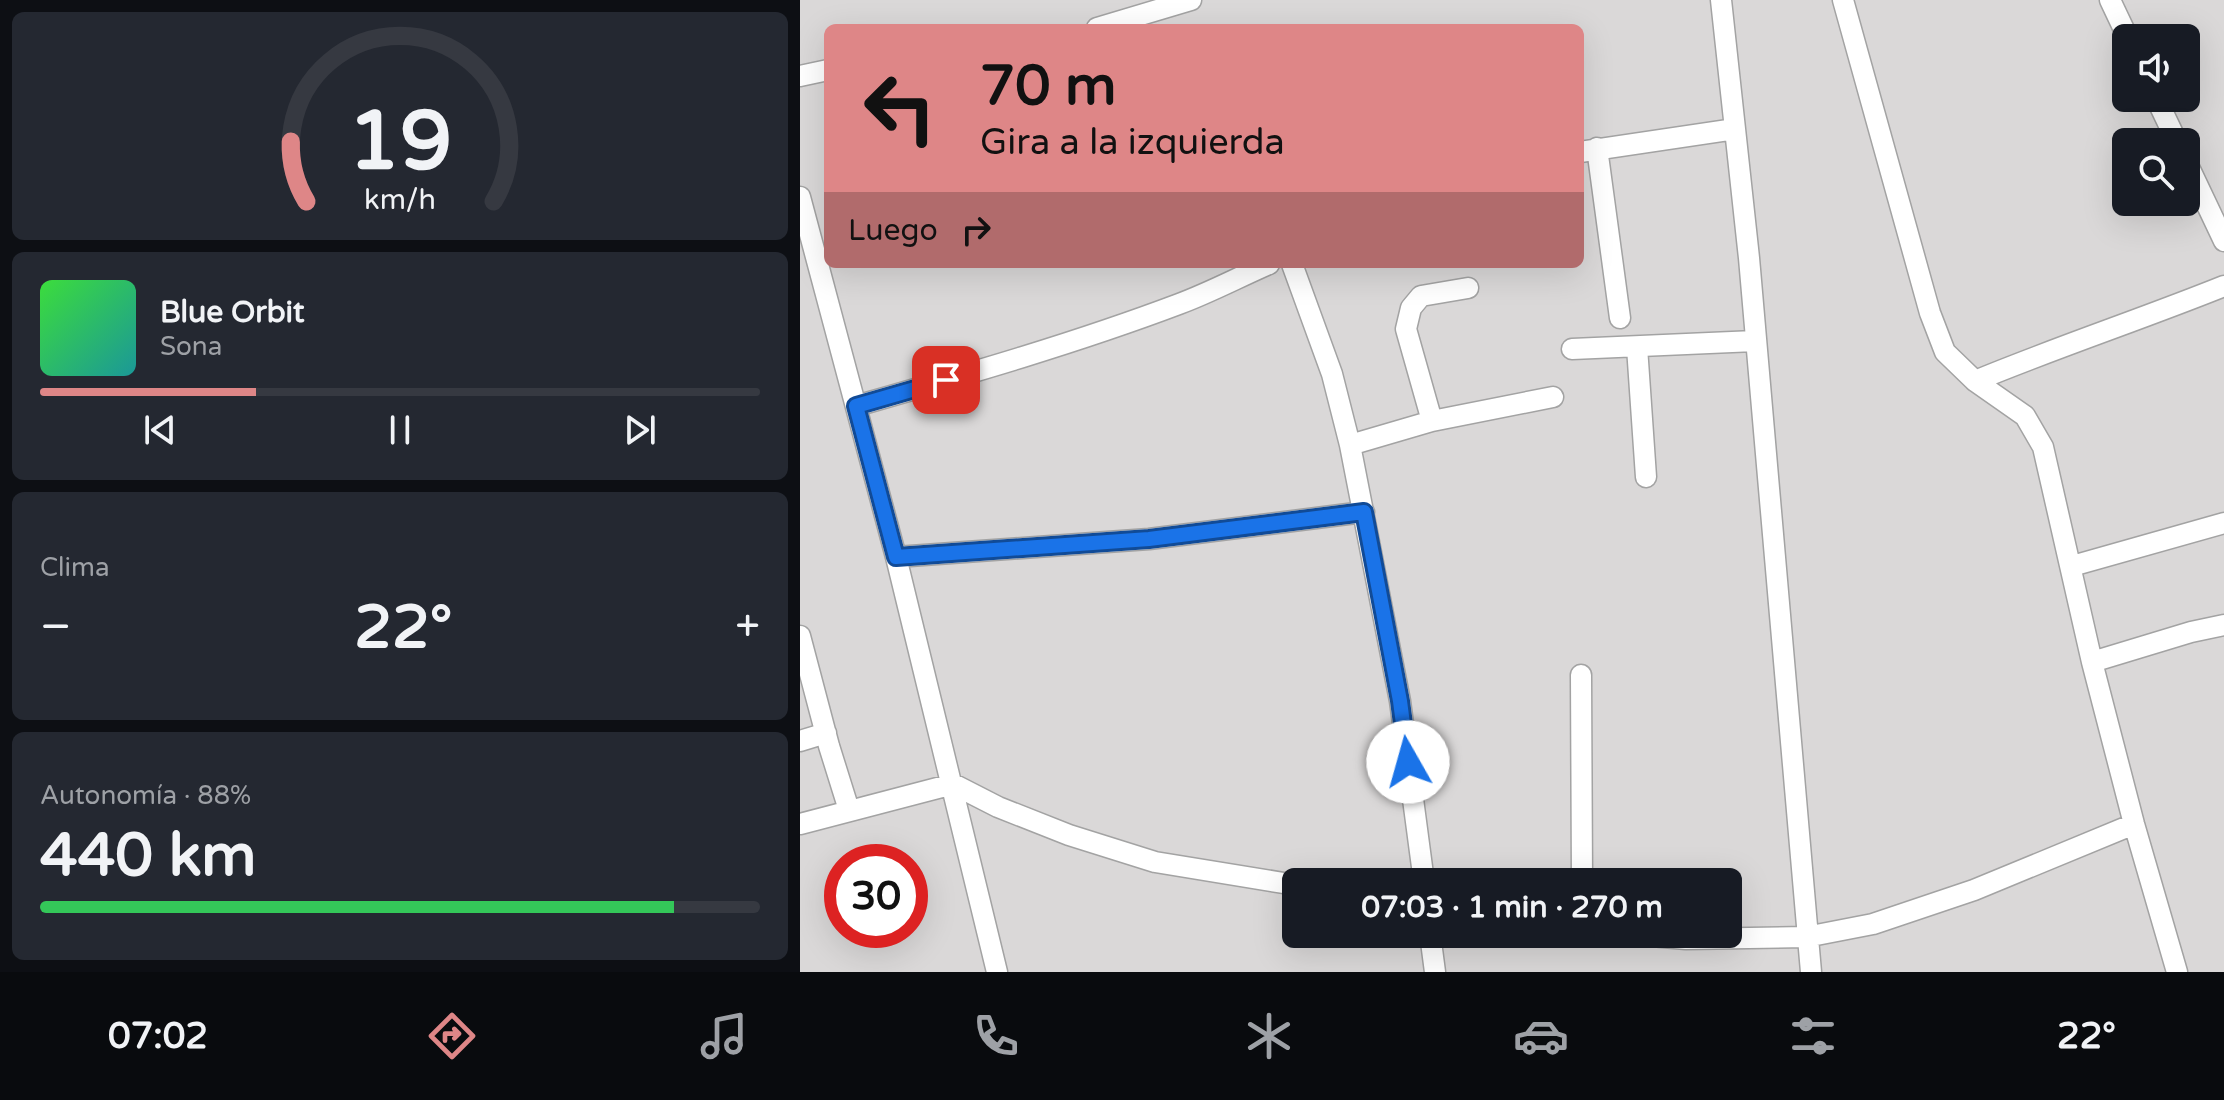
<!DOCTYPE html>
<html lang="es">
<meta charset="utf-8">
<style>
body{margin:0;font-family:"Varela Round",sans-serif;background:#242831;color:#f1f3f6;height:100vh;display:flex;flex-direction:column;font-size:30px;white-space:nowrap}
*{box-sizing:border-box;margin:0}
p{font-size:26px;color:#9ea1a6}
.icon{flex:none;width:44px;height:44px;fill:none;stroke:currentColor;stroke-width:2;stroke-linecap:round;stroke-linejoin:round}
.map{position:relative;flex:1;overflow:hidden}
.sheet{display:flex;flex-direction:column;gap:12px;padding:12px;background:#0d0f14;width:800px}
.sheet>*{flex:none}
.top-card{position:absolute;left:24px;top:24px;width:760px;height:244px;border-radius:12px;box-shadow:0 8px 32px #0002;background:#de8687;color:#111;overflow:hidden}
.controls{position:absolute;left:1312px;top:24px;display:grid;gap:16px}
.controls a{display:grid;place-items:center;width:88px;height:88px;border-radius:12px;background:#171b24;box-shadow:0 8px 32px #0002;font-size:40px}
.speed{position:absolute;left:24px;top:844px;display:flex;gap:16px;font-size:40px;font-weight:700;text-align:center}
.speed>*{display:grid;place-content:center;width:104px;height:104px;border-radius:50%;background:#171b24;box-shadow:0 8px 32px #0002;line-height:1}
.speed .limit{border:12px solid #d22;background:#fff;color:#111}
.pin{position:absolute;display:grid;place-items:center;width:68px;height:68px;color:#fff;margin:-34px;border-radius:16px;box-shadow:0 4px 12px #0006}
.me{position:absolute;width:88px;margin:-44px;rotate:353deg;stroke-linejoin:round;filter:drop-shadow(0 0 6px #0008)}
.turn{display:flex;align-items:center;gap:28px;height:168px;padding:0 24px;font-size:36px}
.turn .icon{width:104px;height:104px;stroke-width:2.5}
.turn b{display:block;font-size:56px;line-height:68px}
.then{display:flex;align-items:center;height:76px;padding:0 24px;background:#0003;gap:16px;font-size:30px}
.big{font-size:60px;font-weight:800;line-height:1.1}
.sheet .widget{flex:1;display:flex;flex-direction:column;justify-content:center;gap:12px;min-width:0;padding:0 28px;border-radius:12px;background:#242831}
.sheet .dial{align-items:center;gap:0}
.dial svg{height:208px;overflow:visible;fill:none;stroke:#363941;stroke-width:7;stroke-linecap:round;text-anchor:middle}
.dial text{fill:#f1f3f6;stroke:none}
.song{display:flex;align-items:center;gap:24px}
.cover{width:96px;height:96px;border-radius:12px;background:linear-gradient(135deg,hsl(120 70% 55%),hsl(180 70% 35%))}
.played{height:8px;border-radius:4px;background:linear-gradient(90deg,#de8687 30%,#363941 30%)}
.keys{display:flex;justify-content:space-around;direction:ltr}
.heat{display:flex;justify-content:space-between;align-items:center;font-size:44px;direction:ltr}
.charge{height:12px;border-radius:6px;background:linear-gradient(90deg,#34c759 88%,#363941 0)}
.trip{position:absolute;left:482px;top:868px;width:460px;height:80px;border-radius:12px;background:#171b24;box-shadow:0 8px 32px #0002;font-weight:800;line-height:80px;text-align:center}
.tab-bar{display:flex;height:128px;justify-content:space-around;align-items:center;background:#090b0e;color:#9ea1a6}
.tab-bar .icon{width:56px;height:56px}
.tab-bar .on{color:#de8687}
.tab-bar b{font-size:36px;color:#f1f3f6}
main{display:flex;flex:1;min-height:0}
.map>svg:first-child{display:block}
.residential{fill:#dad8d8;fill-rule:evenodd}
.lines{fill:none;stroke-linecap:round;stroke-linejoin:round}
.minor-casing{stroke:#a3a3a3;stroke-width:23}
.minor{stroke:#fff;stroke-width:20}
.route-casing{stroke:#114b97;stroke-width:20}
.route{stroke:#1a73e8;stroke-width:14}
</style>
<main>
<section class="sheet">
<div class="widget dial"><svg viewBox="0 0 100 80">
<path d="M14 69A42 42 0 1 1 86 69"/>
<path d="M14 69A42 42 0 0 1 8 46" stroke="#de8687"/>
<text x="50" y="56" font-size="32" font-weight="700">19</text>
<text x="50" y="72" font-size="11">km/h</text>
</svg></div>
<div class="widget">
<div class="song"><i class="cover"></i><div><b>Blue Orbit</b><p>Sona</p></div></div>
<div class="played"></div>
<div class="keys"><svg class="icon" aria-label="previous" viewBox="0 0 24 24"><path d="M18 5L8 12l10 7zM5 5v14"/></svg><svg class="icon" aria-label="pause" viewBox="0 0 24 24"><path d="M8 5v14M16 5v14"/></svg><svg class="icon" aria-label="next" viewBox="0 0 24 24"><path d="M6 5l10 7-10 7zM19 5v14"/></svg></div>
</div>
<div class="widget"><p>Clima</p>
<div class="heat"><a>−</a><b class="big">22°</b><a>+</a></div>
</div>
<div class="widget"><p>Autonomía · 88%</p><b class="big">440 km</b><div class="charge"></div></div>
</section>
<div class="map">
<svg width="1424" height="972" viewBox="0 0 1424 972">
<rect width="100%" height="100%" fill="#eee9e1"/>
<!-- residential -->
<path class="residential" d="M0 0H1424V972H0ZM28 28H780V264H28ZM1326 38H1386V98H1326ZM1326 142H1386V202H1326ZM42 862H110V930H42ZM496 882H928V934H496Z"/>
<g class="lines">
<!-- minor casing -->
<g class="minor-casing">
<path id="minor" d="M921 0 949 258 1011 972
M1043 0 1130 313 1145 352 1175 381 1225 416 1243 447 1292 662 1334 824 1377 972
M1310 0 1328 38
M297 28 391 0
M0 76 28 70
M1356 98 1377 142
M797 148 820 318
M780 152 935 129
M1386 161 1424 241
M0 197 96 557 197 972
M492 264 532 374 550 445 600 701 624 882
M837 347 846 477
M772 349 955 341
M1175 381C1257 347 1342 319 1424 286
M56 406C164 375 273 344 379 304 409 293 439 277 469 264
M632 421 606 329 611 308 621 296 668 288
M550 445 632 421 753 397
M96 557 349 539 564 512
M1272 566 1424 523
M0 636 29 746 49 810
M1292 662 1391 632 1424 625
M781 675 782 882
M0 741 26 733
M0 824 153 784 198 807 269 835 355 862 496 885
M630 934 635 972
M828 934 886 939 1006 937 1073 924 1174 890 1334 824"/>
</g>
<!-- minor -->
<use href="#minor" class="minor"/>
</g>
<g class="lines">
<!-- route casing -->
<g class="route-casing">
<path id="route" d="M146 380 56 406 96 557 349 539 564 512 600 701 608 762"/>
</g>
<!-- route -->
<use href="#route" class="route"/>
</g>
</svg>
<div class="controls">
<a><svg class="icon" aria-label="sound" viewBox="0 0 24 24"><path d="M4 9h4l5-4v14l-5-4H4zM17 9q2 3 0 6"/></svg></a>
<a><svg class="icon" aria-label="search" viewBox="0 0 24 24"><circle cx="10" cy="10" r="6"/><path d="M15 15l6 6"/></svg></a>
</div>
<div class="speed"><div class="limit">30</div></div>
<div class="pin" style="left:146px;top:380px;background:#d93025"><svg class="icon" aria-label="arrive" viewBox="0 0 24 24"><path d="M6 21V4h12l-3 4 3 4H6"/></svg></div>
<svg class="me" style="left:608px;top:762px" viewBox="-20 -20 40 40"><circle r="19" fill="#fff"/><path d="M0-13L10 11 0 6-10 11z" fill="#1a73e8"/></svg>
<div class="trip">07:03 · 1 min · 270 m</div>
<div class="top-card">
<div class="turn"><svg class="icon" aria-label="left" viewBox="0 0 24 24"><path d="M17 20v-9H6M10 6l-5 5 5 5"/></svg><div><b>70 m</b>Gira a la izquierda</div></div>
<div class="then">Luego<svg class="icon" aria-label="right" viewBox="0 0 24 24"><path d="M7 20v-9h11M14 6l5 5-5 5"/></svg></div>
</div>
</div>
</main>
<nav class="tab-bar">
<b>07:02</b>
<svg class="icon on" aria-label="directions" viewBox="0 0 24 24"><path d="M12 3l9 9-9 9-9-9zM9 14v-3h6M13 9l2 2-2 2"/></svg>
<svg class="icon" aria-label="music" viewBox="0 0 24 24"><path d="M9 18V5l10-2v13"/><circle cx="6" cy="18" r="3"/><circle cx="16" cy="16" r="3"/></svg>
<svg class="icon" aria-label="phone" viewBox="0 0 24 24"><path d="M5 4h4l2 5-3 2q2 4 5 5l2-3 5 2v4C11 20 4 13 5 4z"/></svg>
<svg class="icon" aria-label="climate" viewBox="0 0 24 24"><path d="M12 3v18M4 7l16 10M4 17L20 7"/></svg>
<svg class="icon" aria-label="car" viewBox="0 0 24 24"><path d="M5 17H2v-5l4-1 3-4h7l3 4 3 1v5h-3M9 17h6M6 11h13"/><circle cx="7" cy="17" r="2"/><circle cx="17" cy="17" r="2"/></svg>
<svg class="icon" aria-label="filters" viewBox="0 0 24 24"><path d="M4 7h16M4 17h16"/><circle cx="9" cy="7" r="2"/><circle cx="15" cy="17" r="2"/></svg>
<b>22°</b>
</nav>
